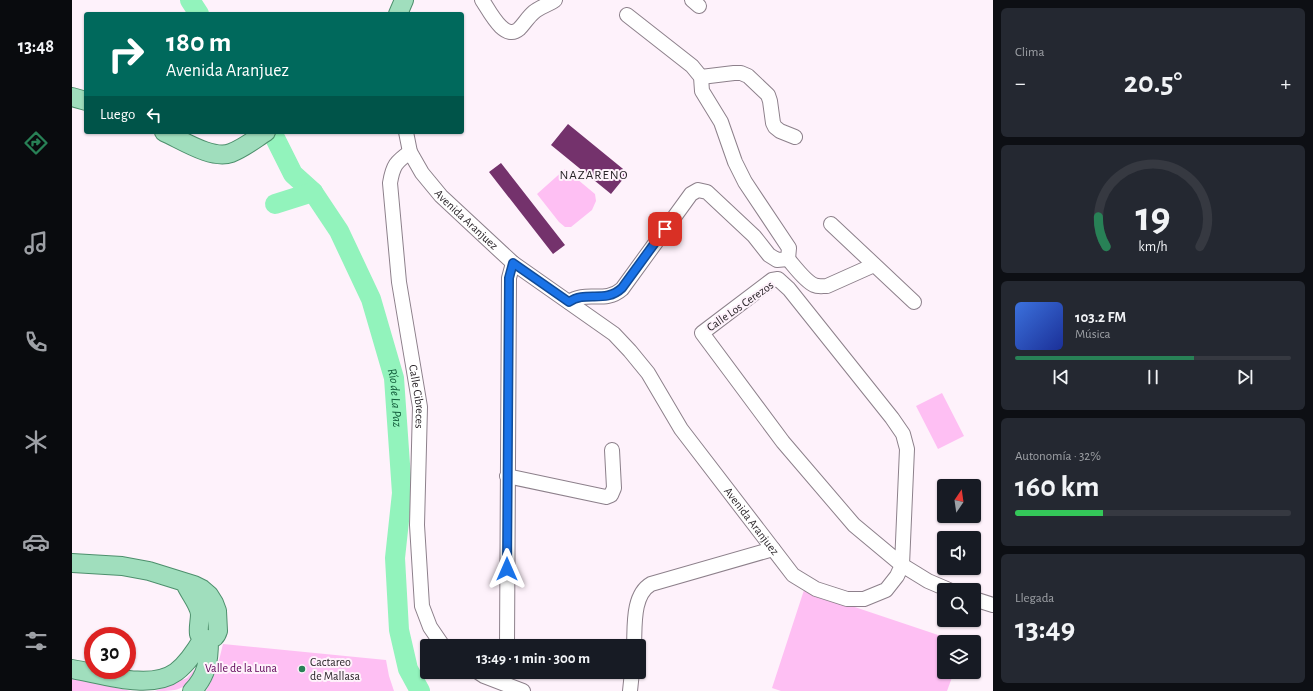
<!DOCTYPE html>
<html lang="es">
<meta charset="utf-8">
<style>
body{margin:0;font-family:"Alegreya Sans",sans-serif;background:#242831;color:#f1f3f6;height:100vh;display:flex;flex-direction:column;font-size:15px;white-space:nowrap}
*{box-sizing:border-box;margin:0}
p{font-size:13px;color:#9ea1a6}
.icon{flex:none;width:22px;height:22px;fill:none;stroke:currentColor;stroke-width:2;stroke-linecap:round;stroke-linejoin:round}
.map{position:relative;flex:1;overflow:hidden}
.side{display:flex;flex-direction:column;gap:8px;padding:8px;background:#0d0f14;width:320px}
.side>*{flex:none}
.guide{position:absolute;left:12px;top:12px;width:380px;height:122px;border-radius:4px;box-shadow:0 1px 3px #0004;background:#00695c;color:#fff;overflow:hidden}
.needle{width:26px;rotate:13deg}
.tools{position:absolute;left:865px;top:479px;display:grid;gap:8px}
.tools a{display:grid;place-items:center;width:44px;height:44px;border-radius:4px;background:#171b24;box-shadow:0 1px 3px #0004;font-size:20px}
.speed{position:absolute;left:12px;top:627px;display:flex;gap:8px;font-size:20px;font-weight:700;text-align:center}
.speed>*{display:grid;place-content:center;width:52px;height:52px;border-radius:50%;background:#171b24;box-shadow:0 1px 3px #0004;line-height:1}
.speed .limit{border:6px solid #d22;background:#fff;color:#111}
.pin{position:absolute;display:grid;place-items:center;width:34px;height:34px;color:#fff;margin:-17px;border-radius:8px;box-shadow:0 2px 6px #0006}
.me{position:absolute;width:44px;margin:-22px;rotate:0deg;stroke-linejoin:round;filter:drop-shadow(0 0 3px #0008)}
.turn{display:flex;align-items:center;gap:14px;height:84px;padding:0 16px;font-size:18px}
.turn .icon{width:52px;height:52px;stroke-width:2.5}
.turn b{display:block;font-size:28px;line-height:34px}
.then{display:flex;align-items:center;height:38px;padding:0 16px;background:#0003;gap:8px;font-size:15px}
.big{font-size:30px;font-weight:700;line-height:1.1}
.side .card{flex:1;display:flex;flex-direction:column;justify-content:center;gap:6px;min-width:0;padding:0 14px;border-radius:6px;background:#242831}
.side .dial{align-items:center;gap:0}
.dial svg{height:104px;overflow:visible;fill:none;stroke:#363941;stroke-width:7;stroke-linecap:round;text-anchor:middle}
.dial text{fill:#f1f3f6;stroke:none}
.song{display:flex;align-items:center;gap:12px}
.cover{width:48px;height:48px;border-radius:6px;background:linear-gradient(135deg,hsl(220 70% 55%),hsl(230 70% 35%))}
.played{height:4px;border-radius:2px;background:linear-gradient(90deg,#288156 65%,#363941 65%)}
.keys{display:flex;justify-content:space-around;direction:ltr}
.heat{display:flex;justify-content:space-between;align-items:center;font-size:22px;direction:ltr}
.charge{height:6px;border-radius:3px;background:linear-gradient(90deg,#34c759 32%,#363941 0)}
.trip{position:absolute;left:348px;top:639px;width:226px;height:40px;border-radius:4px;background:#171b24;box-shadow:0 1px 3px #0004;font-weight:700;line-height:40px;text-align:center}
main{display:flex;flex:1;min-height:0}
.tab-bar{display:flex;flex-direction:column;width:72px;justify-content:space-around;align-items:center;background:#090b0e;color:#9ea1a6}
.tab-bar .icon{width:28px;height:28px}
.tab-bar .current{color:#288156}
.tab-bar b{font-size:18px;color:#f1f3f6}
.map>svg:first-child{display:block}
.green{fill:#febff3}
.lines{fill:none;stroke-linecap:round;stroke-linejoin:round}
.river{stroke:#92f3bc;stroke-width:20}
.building{fill:#74326c}
.minor-casing{stroke:#8d808b;stroke-width:16}
.major-casing{stroke:#4d8f6c;stroke-width:20}
.minor{stroke:#fff;stroke-width:14}
.major{stroke:#a0debd;stroke-width:18}
.route-casing{stroke:#114b97;stroke-width:10}
.route{stroke:#1a73e8;stroke-width:7}
.poi-dot{fill:#288156;stroke:#fef2fb;stroke-width:1.5}
.labels{text-anchor:middle;dominant-baseline:central;stroke-width:4;stroke-linejoin:round;paint-order:stroke}
.street-label{font-size:12px;fill:#292428;stroke:#fef2fb}
.poi-label{font-size:12px;fill:#292428;stroke:#fef2fb;text-anchor:start}
.park-label{font-size:12px;fill:#5d0056;stroke:#fef2fb}
.neighbourhood-label{font-size:13px;letter-spacing:1px;fill:#292428;stroke:#fef2fb}
.water-label{font-size:13px;font-style:italic;fill:#105a39;stroke:#fef2fb}
</style>
<main>
<nav class="tab-bar">
<b>13:48</b>
<svg class="icon current" aria-label="directions" viewBox="0 0 24 24"><path d="M12 3l9 9-9 9-9-9zM9 14v-3h6M13 9l2 2-2 2"/></svg>
<svg class="icon" aria-label="music" viewBox="0 0 24 24"><path d="M9 18V5l10-2v13"/><circle cx="6" cy="18" r="3"/><circle cx="16" cy="16" r="3"/></svg>
<svg class="icon" aria-label="phone" viewBox="0 0 24 24"><path d="M5 4h4l2 5-3 2q2 4 5 5l2-3 5 2v4C11 20 4 13 5 4z"/></svg>
<svg class="icon" aria-label="climate" viewBox="0 0 24 24"><path d="M12 3v18M4 7l16 10M4 17L20 7"/></svg>
<svg class="icon" aria-label="car" viewBox="0 0 24 24"><path d="M5 17H2v-5l4-1 3-4h7l3 4 3 1v5h-3M9 17h6M6 11h13"/><circle cx="7" cy="17" r="2"/><circle cx="17" cy="17" r="2"/></svg>
<svg class="icon" aria-label="filters" viewBox="0 0 24 24"><path d="M4 7h16M4 17h16"/><circle cx="9" cy="7" r="2"/><circle cx="15" cy="17" r="2"/></svg>
</nav>
<div class="map">
<svg width="921" height="691" viewBox="0 0 921 691">
<rect width="100%" height="100%" fill="#fef2fb"/>
<!-- green -->
<path class="green" d="M493 169 523 194 524 201 520 210 499 227H493L487 222 465 194Z
M870 393 892 436 866 449 844 406Z
M732 590 887 642H872V672H882L875 691H709L700 688Z
M151 644 314 660 317 676 322 691H134C143 676 147 661 151 644Z
M123 669V678C109 691 102 691 83 691L115 678Z
M0 678 59 691H0Z"/>
<g class="lines">
<!-- river -->
<g class="river">
<path d="M118 0 127 14"/>
<path id="s1" d="M200 132 221 174 241 192 267 231 299 299 322 378 330 493 323 558 327 630 336 669 348 691"/>
<path d="M203 204 241 192"/>
</g>
</g>
<!-- building -->
<path class="building" d="M496 124 556 173 539 194 479 145Z
M429 163 493 245 481 254 417 172Z"/>
<g class="lines">
<!-- minor casing -->
<g class="minor-casing">
<g id="minor">
<path d="M410 0C417 10 432 42 447 29 452 24 456 17 462 12 468 7 476 5 483 0"/>
<path d="M620 0 627 6"/>
<path d="M629 77 662 73H669L676 76 696 95 698 101 701 123 703 127 708 131 723 137"/>
<path id="s2" d="M334 132 338 152 350 173 369 196 441 263 542 334 558 351 576 373 609 429 721 575 744 589 775 599H792L814 590 825 576 830 565 835 449 831 434 820 418 717 289 706 279 700 280 630 333 711 442 782 525 830 565 856 581 877 590"/>
<path id="s3" d="M338 152C324 162 321 165 318 183L327 282 348 407 345 525 350 606 358 627 371 646"/>
<path d="M759 224 842 302"/>
<path d="M716 259C723 267 733 281 742 285 746 287 750 286 755 286L802 265"/>
<path d="M497 302C514 290 533 304 550 289L619 194 626 190 635 192 682 236 697 255 705 260 716 259 717 248 673 182 663 162 649 122 630 91 629 77 620 66 555 15"/>
<path d="M435 476 534 497 539 495 542 488 540 450"/>
<path d="M902 599 921 605"/>
<path d="M435 646 437 278 441 263"/>
<path d="M562 646C563 627 560 595 579 584L701 549"/>
<path d="M406 672 412 676 451 691"/>
<path d="M558 691 560 672"/>
</g>
</g>
<!-- major casing -->
<g class="major-casing">
<path id="major" d="M326 14 332 0
M0 97 14 101
M92 132C110 140 140 160 159 153 172 148 183 139 194 132
M0 563 50 566 77 571 122 585 130 589 137 595 142 603 145 611 146 631C143 641 133 642 127 634 126 627 128 621 128 614 127 604 117 593 113 583
M0 669C30 674 78 691 104 672 116 663 124 650 131 638
M120 691C135 676 137 660 137 640"/>
</g>
<!-- minor -->
<use href="#minor" class="minor"/>
<!-- major -->
<use href="#major" class="major"/>
</g>
<g class="lines">
<!-- route casing -->
<g class="route-casing">
<path id="route" d="M435 569 437 278 441 263 497 302C514 290 533 304 550 288L593 229"/>
</g>
<!-- route -->
<use href="#route" class="route"/>
</g>
<!-- markers -->
<circle class="poi-dot" cx="230" cy="669" r="4"/>
<g class="labels">
<!-- street labels -->
<g class="street-label">
<text stroke="none"><textPath href="#s2" startOffset="109">Avenida Aranjuez</textPath></text>
<text transform="translate(668 306) rotate(-35)">Calle Los Cerezos</text>
<text stroke="none"><textPath href="#s3" startOffset="254">Calle Cibreces</textPath></text>
<text stroke="none"><textPath href="#s2" startOffset="529">Avenida Aranjuez</textPath></text>
</g>
<!-- poi labels -->
<g class="poi-label">
<text x="238" y="662">Cactareo<tspan x="238" dy="14">de Mallasa</tspan></text>
</g>
<!-- park labels -->
<g class="park-label">
<text x="169" y="668">Valle de la Luna</text>
</g>
<!-- neighbourhood labels -->
<g class="neighbourhood-label">
<text x="522" y="175">NAZARENO</text>
</g>
<!-- water labels -->
<g class="water-label">
<text stroke="none"><textPath href="#s1" startOffset="298">Río de La Paz</textPath></text>
</g>
</g>
</svg>
<div class="tools">
<a><svg class="needle" viewBox="-14 -14 28 28"><path d="M0-13l5 13h-10z" fill="#e53935"/><path d="M0 13l5-13h-10z" fill="#9ea1a6"/></svg></a>
<a><svg class="icon" aria-label="sound" viewBox="0 0 24 24"><path d="M4 9h4l5-4v14l-5-4H4zM17 9q2 3 0 6"/></svg></a>
<a><svg class="icon" aria-label="search" viewBox="0 0 24 24"><circle cx="10" cy="10" r="6"/><path d="M15 15l6 6"/></svg></a>
<a><svg class="icon" aria-label="layers" viewBox="0 0 24 24"><path d="M12 4l9 5-9 5-9-5zM3 14l9 5 9-5"/></svg></a>
</div>
<div class="speed"><div class="limit">30</div></div>
<div class="pin" style="left:593px;top:229px;background:#d93025"><svg class="icon" aria-label="arrive" viewBox="0 0 24 24"><path d="M6 21V4h12l-3 4 3 4H6"/></svg></div>
<svg class="me" style="left:435px;top:569px" viewBox="-20 -20 40 40"><path d="M0-17L14 15 0 8-14 15z" fill="#1a73e8" stroke="#fff" stroke-width="4"/></svg>
<div class="trip">13:49 · 1 min · 300 m</div>
<div class="guide">
<div class="turn"><svg class="icon" aria-label="right" viewBox="0 0 24 24"><path d="M7 20v-9h11M14 6l5 5-5 5"/></svg><div><b>180 m</b>Avenida Aranjuez</div></div>
<div class="then">Luego<svg class="icon" aria-label="left" viewBox="0 0 24 24"><path d="M17 20v-9H6M10 6l-5 5 5 5"/></svg></div>
</div>
</div>
<section class="side">
<div class="card"><p>Clima</p>
<div class="heat"><a>−</a><b class="big">20.5°</b><a>+</a></div>
</div>
<div class="card dial"><svg viewBox="0 0 100 80">
<path d="M14 69A42 42 0 1 1 86 69"/>
<path d="M14 69A42 42 0 0 1 8 46" stroke="#288156"/>
<text x="50" y="56" font-size="32" font-weight="700">19</text>
<text x="50" y="72" font-size="11">km/h</text>
</svg></div>
<div class="card">
<div class="song"><i class="cover"></i><div><b>103.2 FM</b><p>Música</p></div></div>
<div class="played"></div>
<div class="keys"><svg class="icon" aria-label="previous" viewBox="0 0 24 24"><path d="M18 5L8 12l10 7zM5 5v14"/></svg><svg class="icon" aria-label="pause" viewBox="0 0 24 24"><path d="M8 5v14M16 5v14"/></svg><svg class="icon" aria-label="next" viewBox="0 0 24 24"><path d="M6 5l10 7-10 7zM19 5v14"/></svg></div>
</div>
<div class="card"><p>Autonomía · 32%</p><b class="big">160 km</b><div class="charge"></div></div>
<div class="card"><p>Llegada</p><b class="big">13:49</b></div>
</section>
</main>
